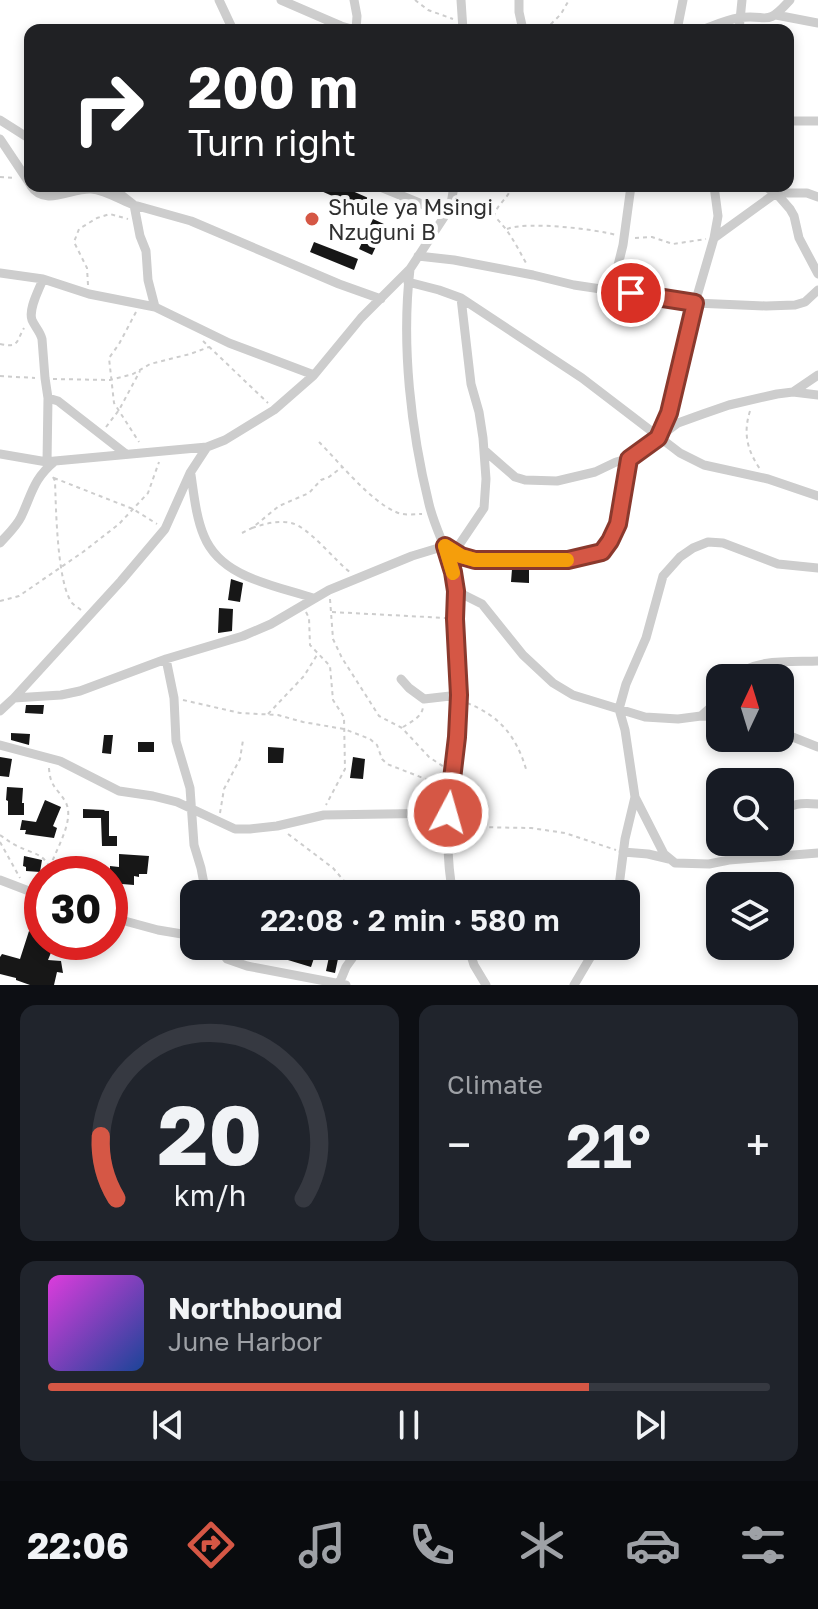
<!DOCTYPE html>
<meta charset="utf-8">
<style>
body{margin:0;font-family:"Golos Text",sans-serif;background:#20242c;color:#f1f3f6;height:100vh;display:flex;flex-direction:column;font-size:30px;white-space:nowrap}
*{box-sizing:border-box;margin:0}
p{font-size:26px;color:#9ea1a6}
.icon{flex:none;width:44px;height:44px;fill:none;stroke:currentColor;stroke-width:2;stroke-linecap:round;stroke-linejoin:round}
.map{position:relative;height:985px;overflow:hidden}
.panel{display:flex;flex-direction:column;gap:20px;padding:20px;background:#0d0f14;flex:1}
.panel>*{flex:none}
.hud{position:absolute;left:24px;top:24px;width:770px;height:168px;border-radius:16px;box-shadow:0 4px 12px #0003;background:#202124;color:#fff;overflow:hidden}
.needle{width:52px;rotate:4deg}
.fabs{position:absolute;left:706px;top:664px;display:grid;gap:16px}
.fabs a{display:grid;place-items:center;width:88px;height:88px;border-radius:16px;background:#171b24;box-shadow:0 4px 12px #0003;font-size:40px}
.speed{position:absolute;left:24px;top:856px;display:flex;gap:16px;font-size:40px;font-weight:700;text-align:center}
.speed>*{display:grid;place-content:center;width:104px;height:104px;border-radius:50%;background:#171b24;box-shadow:0 4px 12px #0003;line-height:1}
.speed .limit{border:12px solid #d22;background:#fff;color:#111}
.pin{position:absolute;display:grid;place-items:center;width:68px;height:68px;color:#fff;margin:-34px;border:4px solid #fff;border-radius:50%;box-shadow:0 2px 8px #0007}
.me{position:absolute;width:88px;margin:-44px;rotate:6deg;stroke-linejoin:round;filter:drop-shadow(0 0 6px #0008)}
.turn{display:flex;align-items:center;gap:28px;height:168px;padding:0 32px;font-size:36px}
.turn .icon{width:104px;height:104px;stroke-width:2.5}
.turn b{display:block;font-size:56px;line-height:68px}
.big{font-size:60px;font-weight:600;line-height:1.1}
.panel .widget{flex:1;display:flex;flex-direction:column;justify-content:center;gap:12px;min-width:0;padding:0 28px;border-radius:16px;background:#20242c}
.panel .dial{align-items:center;gap:0}
.dial svg{height:208px;overflow:visible;fill:none;stroke:#363941;stroke-width:7;stroke-linecap:round;text-anchor:middle}
.dial text{fill:#f1f3f6;stroke:none}
.song{display:flex;align-items:center;gap:24px}
.cover{width:96px;height:96px;border-radius:12px;background:linear-gradient(135deg,hsl(300 70% 55%),hsl(220 70% 35%))}
.played{height:8px;border-radius:4px;background:linear-gradient(90deg,#d55745 75%,#363941 75%)}
.keys{display:flex;justify-content:space-around;direction:ltr}
.heat{display:flex;justify-content:space-between;align-items:center;font-size:44px;direction:ltr}
.panel .tiles{flex:1;display:grid;gap:20px;grid-template-columns:1fr 1fr}
.widget:last-child{grid-column:span 2}
.trip{position:absolute;left:180px;top:880px;width:460px;height:80px;border-radius:16px;background:#171b24;box-shadow:0 4px 12px #0003;font-weight:600;line-height:80px;text-align:center}
.dock{display:flex;height:128px;justify-content:space-around;align-items:center;background:#090b0e;color:#9ea1a6}
.dock .icon{width:56px;height:56px}
.dock .current{color:#d55745}
.dock b{font-size:36px;color:#f1f3f6}
.map>svg:first-child{display:block}
.building{fill:#171717}
.lines{fill:none;stroke-linecap:round;stroke-linejoin:round}
.path{stroke:#cdcdcd;stroke-width:2;stroke-dasharray:4 4;stroke-linecap:butt}
.street{stroke:#cdcdcd;stroke-width:9}
.route-casing{stroke:#8a392d;stroke-width:20}
.route{stroke:#d55745;stroke-width:14}
.slow{stroke:#f59e0b;stroke-width:14}
.poi-dot{fill:#d55745;stroke:#fff;stroke-width:3}
.labels{text-anchor:middle;dominant-baseline:central;stroke-width:8;stroke-linejoin:round;paint-order:stroke}
.poi-label{font-size:22px;fill:#303030;stroke:#fff;text-anchor:start}
</style>
<div class="map">
<svg width="818" height="985" viewBox="0 0 818 985">
<rect width="100%" height="100%" fill="#fff"/>
<!-- building -->
<path class="building" d="M310 186H341L382 204 377 216Z
M373 219 386 225 372 255 359 249Z
M314 242 358 259 354 270 310 252Z
M512 569 529 570V583L511 582Z
M231 579 243 583 240 602 228 600Z
M219 608 233 609 232 631 218 633Z
M26 705H44L43 714 25 713Z
M11 733 30 734 29 745 11 740Z
M104 735H113L111 754 102 753Z
M138 742H154V752H138Z
M268 747 284 748 283 763H268Z
M0 757 12 759 9 777 0 776Z
M353 757 365 759 363 779 350 778Z
M7 787 23 788 22 803H24V815H8V801L6 800Z
M45 800 61 807 53 826 57 828 54 838 25 834 26 830H20L22 820 36 822Z
M83 809 105 810 104 811H109V836H117V846H102L101 818H83Z
M119 854 149 856 147 874H139V877L134 876V885L110 883V866L119 867Z
M24 856 42 860 40 872 26 871V867L23 866Z
M29 931 42 938V942H48L54 945 48 960 61 961 63 973 57 972 54 985H30L16 980V978L0 974V957L2 954 20 959Z
M281 946H297L316 952 311 967 278 957Z
M330 952 339 954 335 973 326 971Z"/>
<g class="lines">
<!-- path -->
<path class="path" d="M415 0 428 10 453 19
M545 30 561 14 569 0
M0 177 15 178
M512 186C509 198 496 205 494 216 509 230 516 245 526 263
M507 229C528 221 594 229 616 235
M635 238 652 237 673 244 706 239
M88 285 87 268 74 242 79 229 97 218 110 214 128 219
M136 312 119 344 109 358 114 403 139 442
M203 341 268 403
M0 344C19 348 16 342 24 328
M0 376 35 378
M53 379 110 380 133 374 150 364 190 354 209 347
M750 411C743 433 747 450 760 469
M106 427 119 410 140 371
M319 442C340 463 370 501 396 512 404 516 414 514 422 514
M53 477 55 481C56 508 57 583 72 603 75 606 79 608 82 611
M54 478 133 509 157 524
M252 528C264 524 278 520 291 523 308 526 335 561 351 573
M242 533 252 528 279 506 309 493 321 480 329 477 342 467
M330 599 333 639 342 658 379 716 402 728 429 757 444 767
M0 601 19 596 83 552 119 524 148 493 159 462
M306 612 309 618 310 645 330 666 333 700 344 717 345 769 326 805
M332 612 446 618
M183 700 240 713 278 715 303 722 344 729 370 739 377 745 382 759 387 764 441 785
M467 703C500 716 516 736 526 769
M268 714 304 676 317 655
M403 727C411 722 422 717 423 707
M49 768C50 786 56 787 65 801 76 819 56 849 50 867
M220 813 224 789 240 759 243 740
M459 820 472 827 531 828 565 833 616 850
M288 834 333 868 352 890 359 894
M0 835C6 839 11 843 17 846 35 855 44 852 53 874
M0 842 20 878"/>
<!-- street -->
<path class="street" d="M219 0 233 30
M281 0 341 26 355 30
M354 0 357 16 356 30
M461 0 463 30
M519 0V12L523 30
M776 15 818 23
M677 30 683 0
M701 30C713 26 726 20 738 18 769 13 764 29 790 0
M739 30 742 0
M0 120 30 139
M788 121H818
M0 139 30 184
M31 186C45 207 71 188 91 189 105 190 121 200 134 205L140 236 146 251 148 280 155 307
M110 186 134 205 191 221 339 284 381 299
M378 186 446 214
M764 186 776 193 790 209 794 216 799 238 818 274
M714 238 776 193H807L818 197
M418 256 454 260 533 275 574 285 695 303 766 306 795 305 805 302 818 290
M410 269C401 345 411 431 429 504 436 534 454 560 456 591 456 601 455 611 455 622 456 660 460 698 457 737 452 791 442 839 453 894
M0 273 43 279 89 294 155 307 229 343 314 375
M43 279C39 290 28 309 32 320 35 327 40 331 42 339L45 378 48 398 47 462
M408 282 439 290 461 298 582 378 680 453 704 465 768 479 818 496
M612 290 623 245 631 186
M793 392 818 375
M48 398 58 401 126 454
M660 435 669 413 695 303 714 238 718 216 714 186
M484 450 515 477 525 480 557 481 595 472 616 462 631 458 678 423 703 414 729 405 777 394 793 392 818 395
M0 454 47 462 55 461 207 447 225 440 274 410 314 375 361 318 410 269 446 214 451 204 454 186
M191 475C194 495 196 517 204 536 221 578 274 585 313 598
M0 543C7 535 16 527 21 517 32 494 33 479 55 461
M455 551 484 508 486 479 483 438 479 412 471 384 461 298
M456 591 482 604 523 655 553 683 573 695 645 717 678 719 701 716 720 717
M166 659 174 698 176 741 190 788 194 845 201 868 206 894
M733 678C755 658 790 662 818 661
M401 679 409 688 424 699 459 695
M14 698 61 695 80 691 166 659 243 636 271 624 329 590 412 556 445 546 461 556 475 560 571 559 602 552 610 541 618 524 629 459
M0 711 14 698 121 581 165 529 190 473 207 447
M702 715 720 699
M780 732 818 747
M0 745 60 761 119 791 153 796 177 802 235 829H250L277 826 324 815 448 813
M635 797 664 854 675 863 709 864 729 860 818 853
M780 815C791 802 802 803 818 804
M776 842 777 856
M623 852 648 854 669 859
M0 880 42 896
M618 894 625 839 635 797 625 730 619 709 626 684 646 638 663 576 680 557 693 548 708 542 723 543 778 564 818 568
M110 917 158 930 194 936
M217 946 227 959 247 966 346 985
M468 946 474 965 486 985
M339 984 346 967 361 946
M574 985 597 946"/>
</g>
<g class="lines">
<!-- route casing -->
<g class="route-casing">
<path id="route" d="M448 813 457 737 459 695 455 619 456 591 453 572 445 546 461 556 475 560H568L602 552 610 541 618 524 629 459 658 438 669 413 695 303 631 293"/>
</g>
<!-- route -->
<use href="#route" class="route"/>
<!-- slow -->
<path class="slow" d="M453 573 445 546 461 556 475 560H567"/>
</g>
<!-- markers -->
<circle class="poi-dot" cx="312" cy="219" r="8"/>
<g class="labels">
<!-- poi labels -->
<g class="poi-label">
<text x="328" y="206">Shule ya Msingi<tspan x="328" dy="25">Nzuguni B</tspan></text>
</g>
</g>
</svg>
<div class="fabs">
<a><svg class="needle" viewBox="-14 -14 28 28"><path d="M0-13l5 13h-10z" fill="#e53935"/><path d="M0 13l5-13h-10z" fill="#9ea1a6"/></svg></a>
<a><svg class="icon" aria-label="search" viewBox="0 0 24 24"><circle cx="10" cy="10" r="6"/><path d="M15 15l6 6"/></svg></a>
<a><svg class="icon" aria-label="layers" viewBox="0 0 24 24"><path d="M12 4l9 5-9 5-9-5zM3 14l9 5 9-5"/></svg></a>
</div>
<div class="speed"><div class="limit">30</div></div>
<div class="pin" style="left:631px;top:293px;background:#d93025"><svg class="icon" aria-label="arrive" viewBox="0 0 24 24"><path d="M6 21V4h12l-3 4 3 4H6"/></svg></div>
<svg class="me" style="left:448px;top:813px" viewBox="-20 -20 40 40"><circle r="17" fill="#d55745" stroke="#fff" stroke-width="3"/><path d="M0-11L8 9 0 5-8 9z" fill="#fff"/></svg>
<div class="trip">22:08 · 2 min · 580 m</div>
<div class="hud">
<div class="turn"><svg class="icon" aria-label="right" viewBox="0 0 24 24"><path d="M7 20v-9h11M14 6l5 5-5 5"/></svg><div><b>200 m</b>Turn right</div></div>
</div>
</div>
<section class="panel">
<div class="tiles">
<div class="widget dial"><svg viewBox="0 0 100 80">
<path d="M14 69A42 42 0 1 1 86 69"/>
<path d="M14 69A42 42 0 0 1 8 45" stroke="#d55745"/>
<text x="50" y="56" font-size="32" font-weight="700">20</text>
<text x="50" y="72" font-size="11">km/h</text>
</svg></div>
<div class="widget"><p>Climate</p>
<div class="heat"><a>−</a><b class="big">21°</b><a>+</a></div>
</div>
<div class="widget">
<div class="song"><i class="cover"></i><div><b>Northbound</b><p>June Harbor</p></div></div>
<div class="played"></div>
<div class="keys"><svg class="icon" aria-label="previous" viewBox="0 0 24 24"><path d="M18 5L8 12l10 7zM5 5v14"/></svg><svg class="icon" aria-label="pause" viewBox="0 0 24 24"><path d="M8 5v14M16 5v14"/></svg><svg class="icon" aria-label="next" viewBox="0 0 24 24"><path d="M6 5l10 7-10 7zM19 5v14"/></svg></div>
</div>
</div>
</section>
<nav class="dock">
<b>22:06</b>
<svg class="icon current" aria-label="directions" viewBox="0 0 24 24"><path d="M12 3l9 9-9 9-9-9zM9 14v-3h6M13 9l2 2-2 2"/></svg>
<svg class="icon" aria-label="music" viewBox="0 0 24 24"><path d="M9 18V5l10-2v13"/><circle cx="6" cy="18" r="3"/><circle cx="16" cy="16" r="3"/></svg>
<svg class="icon" aria-label="phone" viewBox="0 0 24 24"><path d="M5 4h4l2 5-3 2q2 4 5 5l2-3 5 2v4C11 20 4 13 5 4z"/></svg>
<svg class="icon" aria-label="climate" viewBox="0 0 24 24"><path d="M12 3v18M4 7l16 10M4 17L20 7"/></svg>
<svg class="icon" aria-label="car" viewBox="0 0 24 24"><path d="M5 17H2v-5l4-1 3-4h7l3 4 3 1v5h-3M9 17h6M6 11h13"/><circle cx="7" cy="17" r="2"/><circle cx="17" cy="17" r="2"/></svg>
<svg class="icon" aria-label="filters" viewBox="0 0 24 24"><path d="M4 7h16M4 17h16"/><circle cx="9" cy="7" r="2"/><circle cx="15" cy="17" r="2"/></svg>
</nav>
